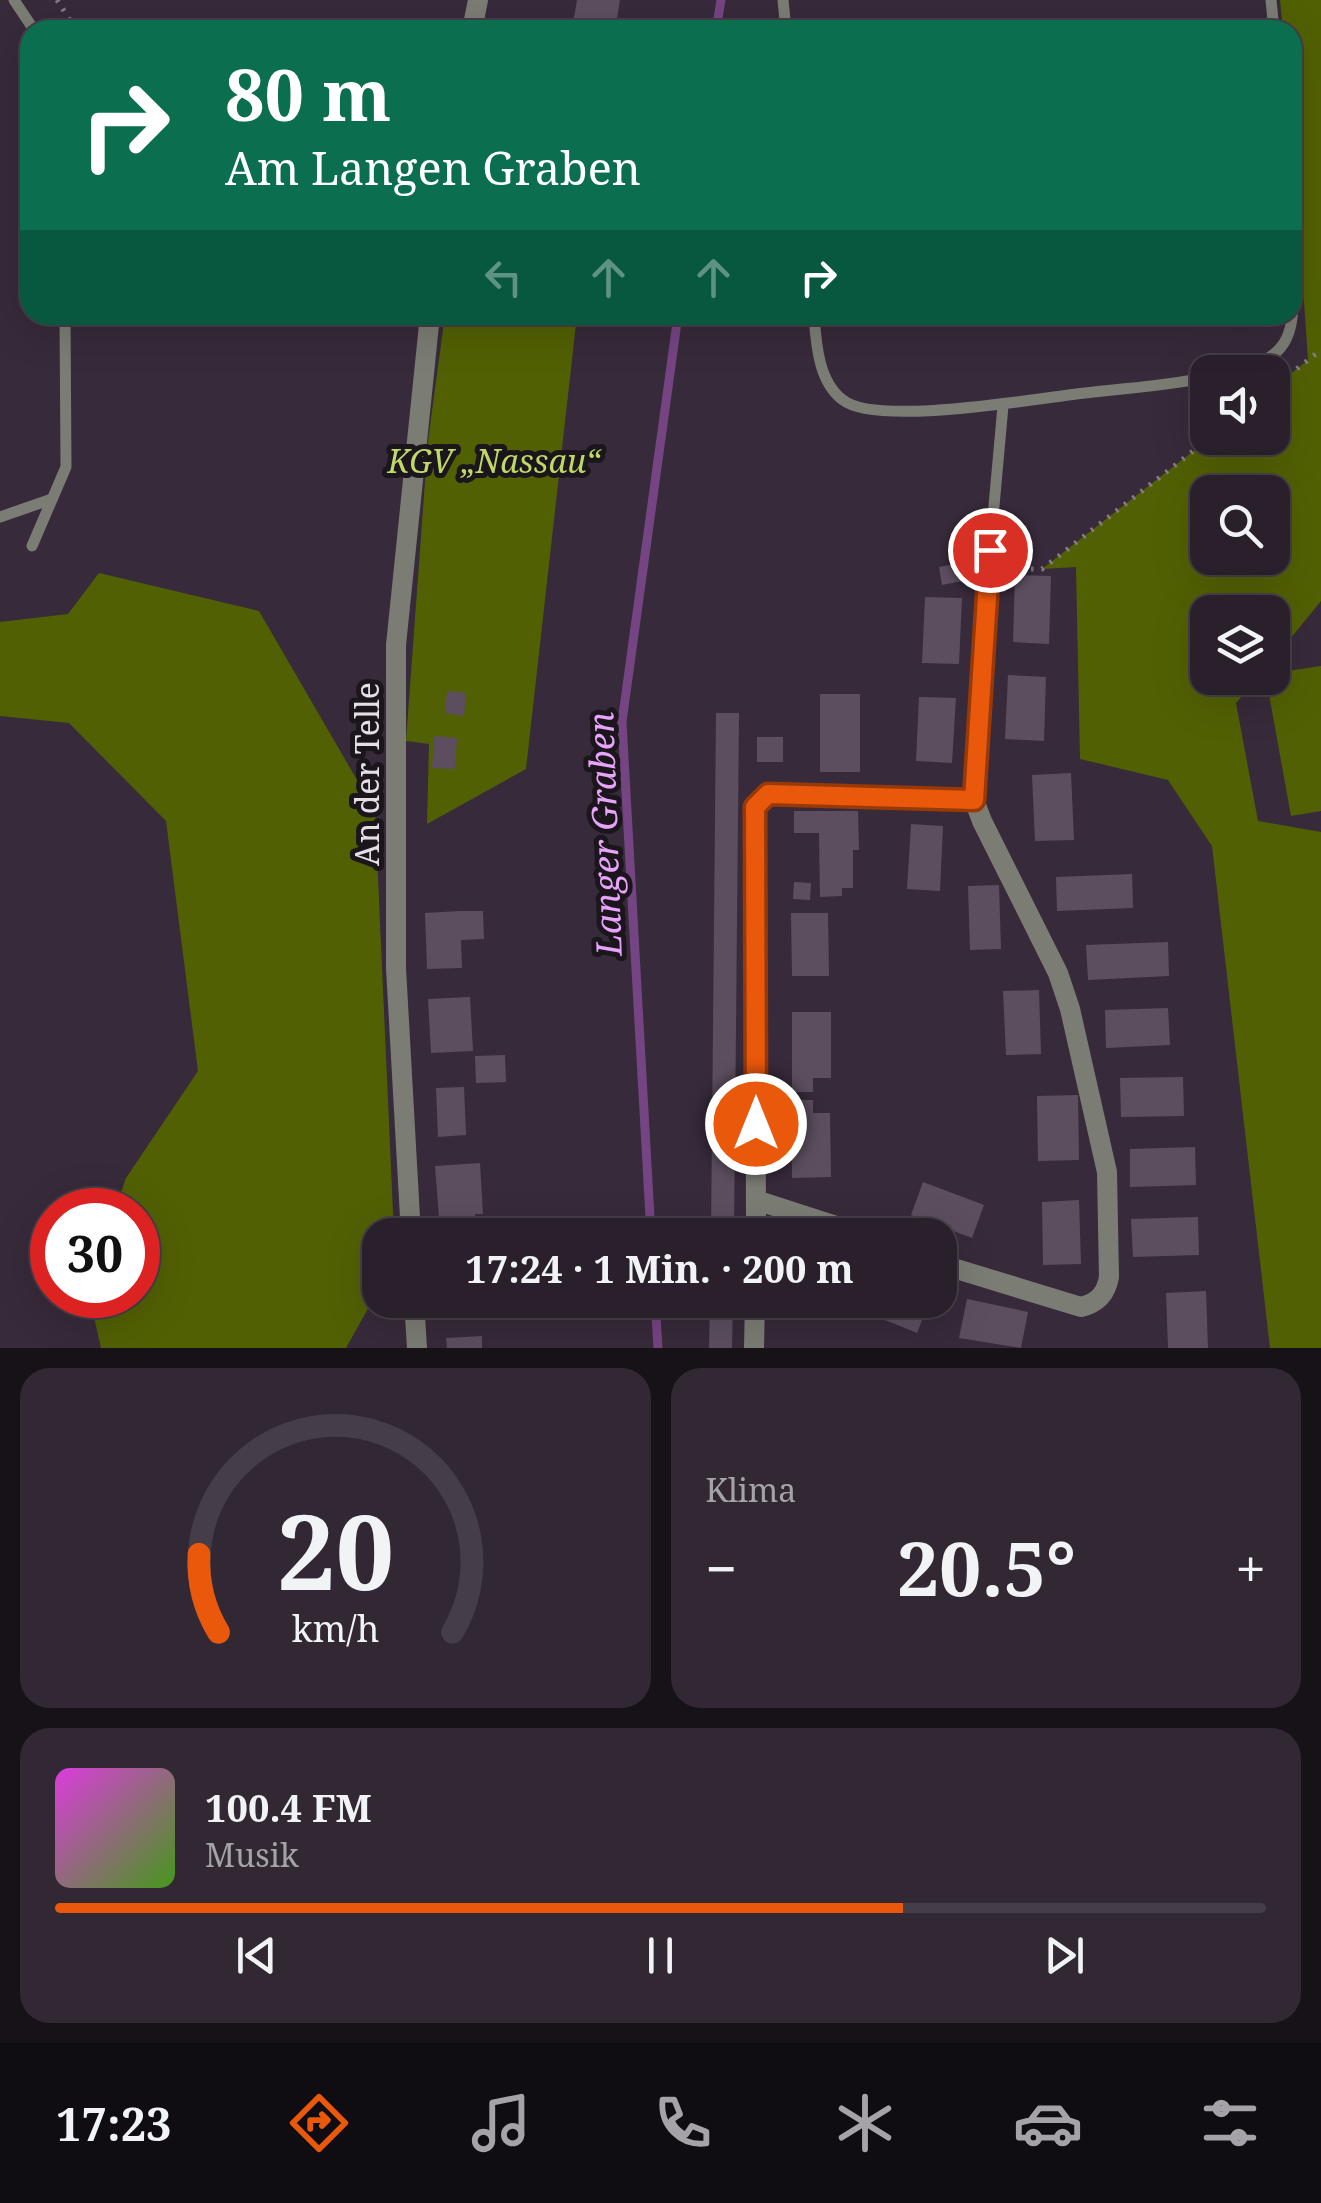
<!DOCTYPE html>
<html lang="de">
<meta charset="utf-8">
<style>
body{margin:0;font-family:"Noto Serif",serif;background:#312834;color:#f1f3f6;height:100vh;display:flex;flex-direction:column;font-size:38px;white-space:nowrap}
*{box-sizing:border-box;margin:0}
p{font-size:32px;color:#a5a3a9}
.icon{flex:none;width:55px;height:55px;fill:none;stroke:currentColor;stroke-width:2;stroke-linecap:round;stroke-linejoin:round}
.map{position:relative;height:1348px;overflow:hidden}
.details{display:flex;flex-direction:column;gap:20px;padding:20px;background:#171218;flex:1}
.details>*{flex:none}
.hud{position:absolute;left:20px;top:20px;width:1282px;height:305px;border-radius:30px;box-shadow:0 10px 40px #0002,0 0 0 2px #453e48;background:#0b6e4f;color:#fff;overflow:hidden}
.controls{position:absolute;left:1190px;top:355px;display:grid;gap:20px}
.controls a{display:grid;place-items:center;width:100px;height:100px;border-radius:20px;background:#29202c;box-shadow:0 10px 40px #0002,0 0 0 2px #453e48;font-size:50px}
.speed{position:absolute;left:30px;top:1188px;display:flex;gap:20px;font-size:50px;font-weight:700;text-align:center}
.speed>*{display:grid;place-content:center;width:130px;height:130px;border-radius:50%;background:#29202c;box-shadow:0 10px 40px #0002,0 0 0 2px #453e48;line-height:1}
.speed .limit{border:15px solid #d22;background:#fff;color:#111}
.pin{position:absolute;display:grid;place-items:center;width:85px;height:85px;color:#fff;margin:-42px;border:5px solid #fff;border-radius:50%;box-shadow:0 2px 10px #0007}
.me{position:absolute;width:110px;margin:-55px;rotate:0deg;stroke-linejoin:round;filter:drop-shadow(0 0 8px #0008)}
.turn{display:flex;align-items:center;gap:35px;height:210px;padding:0 40px;font-size:45px}
.turn .icon{width:130px;height:130px;stroke-width:2.5}
.turn b{display:block;font-size:70px;line-height:85px}
.lanes{display:flex;align-items:center;height:95px;padding:0 40px;background:#0003;justify-content:center;gap:50px;direction:ltr}
.lanes .off{opacity:.35}
.big{font-size:75px;font-weight:700;line-height:1.1}
.details .card{flex:1;display:flex;flex-direction:column;justify-content:center;gap:15px;min-width:0;padding:0 35px;border-radius:30px;background:#312834}
.details .dial{align-items:center;gap:0}
.dial svg{height:260px;overflow:visible;fill:none;stroke:#453e48;stroke-width:7;stroke-linecap:round;text-anchor:middle}
.dial text{fill:#f1f3f6;stroke:none}
.song{display:flex;align-items:center;gap:30px}
.cover{width:120px;height:120px;border-radius:15px;background:linear-gradient(135deg,hsl(300 70% 55%),hsl(100 70% 35%))}
.played{height:10px;border-radius:5px;background:linear-gradient(90deg,#ea580c 70%,#453e48 70%)}
.keys{display:flex;justify-content:space-around;direction:ltr}
.heat{display:flex;justify-content:space-between;align-items:center;font-size:55px;direction:ltr}
.details .tiles{flex:1;display:grid;gap:20px;grid-template-columns:1fr 1fr}
.card:last-child{grid-column:span 2}
.trip{position:absolute;left:362px;top:1218px;width:595px;height:100px;border-radius:30px;background:#29202c;box-shadow:0 10px 40px #0002,0 0 0 2px #453e48;font-weight:700;line-height:100px;text-align:center}
.dock{display:flex;height:160px;justify-content:space-around;align-items:center;background:#100d12;color:#a5a3a9}
.dock .icon{width:70px;height:70px}
.dock .on{color:#ea580c}
.dock b{font-size:45px;color:#f1f3f6}
.map>svg:first-child{display:block}
.green{fill:#526004;fill-rule:evenodd}
.lines{fill:none;stroke-linecap:round;stroke-linejoin:round}
.stream{stroke:#754482;stroke-width:9}
.building{fill:#5c4e5f}
.path{stroke:#867c89;stroke-width:5;stroke-dasharray:2.5 8;stroke-linecap:butt}
.service{stroke:#7b7d74;stroke-width:11}
.minor{stroke:#7b7d74;stroke-width:20}
.route-casing{stroke:#983908;stroke-width:25}
.route{stroke:#ea580c;stroke-width:18}
.labels{text-anchor:middle;dominant-baseline:central;stroke-width:10;stroke-linejoin:round;paint-order:stroke}
.park-label{font-size:32px;font-style:italic;fill:#c1d867;stroke:#1b151c}
.street-label{font-size:32px;fill:#e5dee8;stroke:#1b151c}
.water-label{font-size:35px;font-style:italic;fill:#e8a3fb;stroke:#1b151c}
</style>
<div class="map">
<svg width="1321" height="1348" viewBox="0 0 1321 1348">
<rect width="100%" height="100%" fill="#372a3a"/>
<!-- green -->
<path class="green" d="M1280 0H1321V601L1273 660 1272 612H1208V678H1258L1236 703 1258 821 1321 832V1348H1270L1212 846 1168 780 1080 759 1076 567 1042 569 1210 438H1272L1273 388 1308 360 1293 139 1292 30H1283ZM1272 492V558H1208V492Z
M445 315H577L526 769 427 824 429 744 406 741 428 441Z
M99 573 259 611 375 811 394 1235H380V1287L346 1348H101L89 1295H138V1210H115L126 1178 198 1071 166 821 69 723 0 716V622L68 614Z
M1321 666V811L1291 816 1266 678H1272L1273 673Z"/>
<g class="lines">
<!-- stream -->
<path class="stream" d="M716 30 721 0
M651 1235 622 722 678 315
M655 1300 658 1348"/>
</g>
<!-- building -->
<path class="building" d="M577 0H620L615 30 573 23Z
M969 561 973 579 942 585 939 567Z
M1015 575 1051 576 1049 644 1013 642Z
M925 597 962 598 959 664 922 663Z
M1008 675 1046 677 1044 741 1005 739Z
M447 691 466 693 464 716 445 713Z
M820 694H860V772H820Z
M919 697 956 698 952 763 916 761Z
M716 713H739L734 1235H711Z
M434 736 457 738 455 769 432 768Z
M757 737H783V762H757Z
M1071 773 1074 840 1035 841 1032 775Z
M794 811H858L859 850H853V888H842V896L820 897 819 833H794Z
M911 824 943 826 940 891 907 889Z
M1132 874 1133 908 1057 911 1056 877Z
M794 882 811 883 810 900 793 899Z
M999 885 1001 949 970 950 968 886Z
M460 911H483L484 939 461 940 462 968 427 969 425 913Z
M791 913H828L829 976H792Z
M1168 942 1169 976 1088 980 1086 945Z
M1039 990 1041 1054 1006 1055 1003 991Z
M470 997 473 1051 431 1053 428 999Z
M1168 1008 1170 1045 1106 1048 1105 1010Z
M792 1012H831V1078H813V1092H792Z
M505 1055 506 1082 476 1083 475 1056Z
M1183 1077 1184 1116 1121 1117 1120 1078Z
M464 1087 466 1135 438 1137 436 1088Z
M1078 1095 1079 1160 1038 1161 1037 1096Z
M791 1100H813V1113H830L831 1177 792 1178Z
M1195 1147 1196 1185 1130 1187V1149Z
M480 1163 483 1214H475L476 1233 433 1235 432 1217H439L435 1166Z
M923 1182 984 1205 972 1238 911 1215Z
M1079 1200 1081 1264 1043 1265 1042 1202Z
M1198 1217 1199 1255 1133 1257 1131 1219Z
M1206 1291 1208 1348H1168L1166 1293Z
M967 1299 1028 1312 1021 1348 959 1338Z
M535 1300H557L558 1316 536 1317Z
M710 1300H733L732 1348H709Z
M791 1300H831V1309L792 1310Z
M861 1300H930L917 1333 858 1309Z
M482 1336V1348H447L446 1338Z"/>
<g class="lines">
<!-- path -->
<path class="path" d="M57 0 76 30
M1272 388 1321 350
M1010 569H1042L1210 438"/>
<!-- service -->
<path class="service" d="M14 0 34 30
M783 0 786 30
M1271 0 1274 30
M814 315C816 342 818 382 843 400 877 427 1039 398 1085 393 1126 388 1168 386 1208 377
M1230 372C1286 360 1296 338 1292 284
M0 517 52 499
M32 546 66 467 65 315
M990 550 1003 406"/>
<!-- minor -->
<path class="minor" d="M472 30 478 0
M974 800 990 550
M756 1200 864 1235
M411 1235 396 968V645L430 315
M756 1235 755 807 769 794 779 793 974 800 982 821 1058 973 1070 1009 1107 1172 1109 1277C1106 1294 1098 1303 1081 1307L940 1264
M414 1300 417 1348
M754 1348 755 1300"/>
</g>
<g class="lines">
<!-- route casing -->
<g class="route-casing">
<path id="route" d="M756 1124 755 807 768 794 974 800 990 550"/>
</g>
<!-- route -->
<use href="#route" class="route"/>
</g>
<g class="labels">
<!-- park labels -->
<g class="park-label">
<text x="494" y="460">KGV „Nassau“</text>
</g>
<!-- street labels -->
<g class="street-label">
<text transform="translate(366 774) rotate(-90)">An der Telle</text>
</g>
<!-- water labels -->
<g class="water-label">
<text transform="translate(604 834) rotate(-92)">Langer Graben</text>
</g>
</g>
</svg>
<div class="controls">
<a><svg class="icon" aria-label="sound" viewBox="0 0 24 24"><path d="M4 9h4l5-4v14l-5-4H4zM17 9q2 3 0 6"/></svg></a>
<a><svg class="icon" aria-label="search" viewBox="0 0 24 24"><circle cx="10" cy="10" r="6"/><path d="M15 15l6 6"/></svg></a>
<a><svg class="icon" aria-label="layers" viewBox="0 0 24 24"><path d="M12 4l9 5-9 5-9-5zM3 14l9 5 9-5"/></svg></a>
</div>
<div class="speed"><div class="limit">30</div></div>
<div class="pin" style="left:990px;top:550px;background:#d93025"><svg class="icon" aria-label="arrive" viewBox="0 0 24 24"><path d="M6 21V4h12l-3 4 3 4H6"/></svg></div>
<svg class="me" style="left:756px;top:1124px" viewBox="-20 -20 40 40"><circle r="17" fill="#ea580c" stroke="#fff" stroke-width="3"/><path d="M0-11L8 9 0 5-8 9z" fill="#fff"/></svg>
<div class="trip">17:24 · 1 Min. · 200 m</div>
<div class="hud">
<div class="turn"><svg class="icon" aria-label="right" viewBox="0 0 24 24"><path d="M7 20v-9h11M14 6l5 5-5 5"/></svg><div><b>80 m</b>Am Langen Graben</div></div>
<div class="lanes"><svg class="icon off" aria-label="left" viewBox="0 0 24 24"><path d="M17 20v-9H6M10 6l-5 5 5 5"/></svg><svg class="icon off" aria-label="ahead" viewBox="0 0 24 24"><path d="M12 20V5M6 11l6-6 6 6"/></svg><svg class="icon off" aria-label="ahead" viewBox="0 0 24 24"><path d="M12 20V5M6 11l6-6 6 6"/></svg><svg class="icon" aria-label="right" viewBox="0 0 24 24"><path d="M7 20v-9h11M14 6l5 5-5 5"/></svg></div>
</div>
</div>
<section class="details">
<div class="tiles">
<div class="card dial"><svg viewBox="0 0 100 80">
<path d="M14 69A42 42 0 1 1 86 69"/>
<path d="M14 69A42 42 0 0 1 8 45" stroke="#ea580c"/>
<text x="50" y="56" font-size="32" font-weight="700">20</text>
<text x="50" y="72" font-size="11">km/h</text>
</svg></div>
<div class="card"><p>Klima</p>
<div class="heat"><a>−</a><b class="big">20.5°</b><a>+</a></div>
</div>
<div class="card">
<div class="song"><i class="cover"></i><div><b>100.4 FM</b><p>Musik</p></div></div>
<div class="played"></div>
<div class="keys"><svg class="icon" aria-label="previous" viewBox="0 0 24 24"><path d="M18 5L8 12l10 7zM5 5v14"/></svg><svg class="icon" aria-label="pause" viewBox="0 0 24 24"><path d="M8 5v14M16 5v14"/></svg><svg class="icon" aria-label="next" viewBox="0 0 24 24"><path d="M6 5l10 7-10 7zM19 5v14"/></svg></div>
</div>
</div>
</section>
<nav class="dock">
<b>17:23</b>
<svg class="icon on" aria-label="directions" viewBox="0 0 24 24"><path d="M12 3l9 9-9 9-9-9zM9 14v-3h6M13 9l2 2-2 2"/></svg>
<svg class="icon" aria-label="music" viewBox="0 0 24 24"><path d="M9 18V5l10-2v13"/><circle cx="6" cy="18" r="3"/><circle cx="16" cy="16" r="3"/></svg>
<svg class="icon" aria-label="phone" viewBox="0 0 24 24"><path d="M5 4h4l2 5-3 2q2 4 5 5l2-3 5 2v4C11 20 4 13 5 4z"/></svg>
<svg class="icon" aria-label="climate" viewBox="0 0 24 24"><path d="M12 3v18M4 7l16 10M4 17L20 7"/></svg>
<svg class="icon" aria-label="car" viewBox="0 0 24 24"><path d="M5 17H2v-5l4-1 3-4h7l3 4 3 1v5h-3M9 17h6M6 11h13"/><circle cx="7" cy="17" r="2"/><circle cx="17" cy="17" r="2"/></svg>
<svg class="icon" aria-label="filters" viewBox="0 0 24 24"><path d="M4 7h16M4 17h16"/><circle cx="9" cy="7" r="2"/><circle cx="15" cy="17" r="2"/></svg>
</nav>
